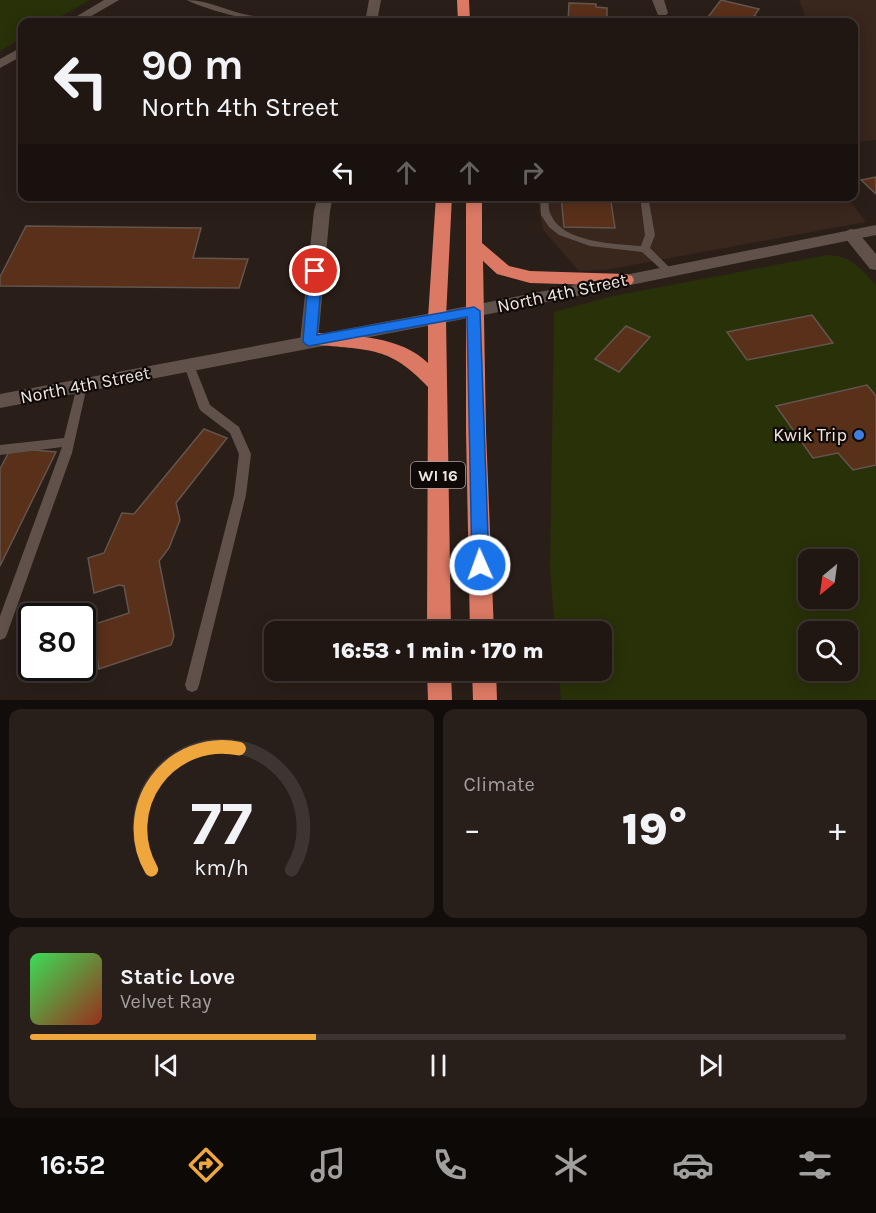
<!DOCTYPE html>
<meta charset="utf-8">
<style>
body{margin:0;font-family:Karla,sans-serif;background:#281f1b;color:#f1f3f6;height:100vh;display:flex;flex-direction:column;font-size:22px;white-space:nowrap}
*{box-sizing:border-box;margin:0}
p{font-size:20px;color:#a29f9f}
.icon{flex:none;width:33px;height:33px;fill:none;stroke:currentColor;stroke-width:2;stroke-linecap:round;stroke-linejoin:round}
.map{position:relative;height:700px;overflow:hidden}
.sheet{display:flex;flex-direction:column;gap:9px;padding:9px;background:#120c0a;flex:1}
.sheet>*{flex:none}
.banner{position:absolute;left:18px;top:18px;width:840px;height:183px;border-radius:12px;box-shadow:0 3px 15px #0003,0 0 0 2px #3d3532;background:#201612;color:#f1f3f6;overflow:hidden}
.needle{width:39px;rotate:209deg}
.controls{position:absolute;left:798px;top:549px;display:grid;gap:12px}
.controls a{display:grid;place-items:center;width:60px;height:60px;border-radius:12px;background:#201612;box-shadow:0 3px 15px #0003,0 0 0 2px #3d3532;font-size:30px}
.speed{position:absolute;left:18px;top:603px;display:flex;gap:12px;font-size:30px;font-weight:700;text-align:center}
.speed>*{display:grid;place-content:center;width:78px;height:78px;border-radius:50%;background:#201612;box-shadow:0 3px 15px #0003,0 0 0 2px #3d3532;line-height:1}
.speed .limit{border:3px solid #111;border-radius:9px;background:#fff;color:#111}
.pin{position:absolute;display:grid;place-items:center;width:51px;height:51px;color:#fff;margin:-26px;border:3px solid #fff;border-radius:50%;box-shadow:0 2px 6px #0007}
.me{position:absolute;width:66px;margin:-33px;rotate:358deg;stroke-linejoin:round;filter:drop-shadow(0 0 4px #0008)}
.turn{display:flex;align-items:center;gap:21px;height:126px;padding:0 24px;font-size:27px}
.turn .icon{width:78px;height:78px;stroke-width:2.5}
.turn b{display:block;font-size:42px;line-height:51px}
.lanes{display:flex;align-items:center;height:57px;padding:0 24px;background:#0003;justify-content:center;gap:30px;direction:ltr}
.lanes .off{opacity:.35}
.big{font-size:45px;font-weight:800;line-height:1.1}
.sheet .card{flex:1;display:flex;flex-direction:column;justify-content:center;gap:9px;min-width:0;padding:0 21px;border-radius:12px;background:#281f1b}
.sheet .dial{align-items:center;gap:0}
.dial svg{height:156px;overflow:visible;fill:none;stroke:#3d3532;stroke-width:7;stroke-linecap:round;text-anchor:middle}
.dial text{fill:#f1f3f6;stroke:none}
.song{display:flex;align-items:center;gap:18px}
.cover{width:72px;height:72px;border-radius:9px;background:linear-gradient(135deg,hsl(130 70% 55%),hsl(10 70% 35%))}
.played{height:6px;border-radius:3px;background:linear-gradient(90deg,#efa73d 35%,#3d3532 35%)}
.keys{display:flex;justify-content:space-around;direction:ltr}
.heat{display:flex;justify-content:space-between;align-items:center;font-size:33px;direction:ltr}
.sheet .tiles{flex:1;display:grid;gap:9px;grid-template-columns:1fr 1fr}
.card:last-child{grid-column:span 2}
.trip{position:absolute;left:264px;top:621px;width:348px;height:60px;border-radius:12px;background:#201612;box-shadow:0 3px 15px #0003,0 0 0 2px #3d3532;font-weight:800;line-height:60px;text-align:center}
.tab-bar{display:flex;height:96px;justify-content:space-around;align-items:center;background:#0d0907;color:#a29f9f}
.tab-bar .icon{width:42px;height:42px}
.tab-bar .selected{color:#efa73d}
.tab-bar b{font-size:27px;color:#f1f3f6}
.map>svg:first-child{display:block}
.built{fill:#39261d}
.green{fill:#293109;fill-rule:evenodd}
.building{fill:#59301a;stroke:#63554d;stroke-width:1.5}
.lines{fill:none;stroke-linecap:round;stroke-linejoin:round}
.lane{fill:#60524b;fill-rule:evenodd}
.street{fill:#60524b;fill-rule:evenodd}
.secondary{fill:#60524b;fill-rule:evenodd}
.highway{fill:#db7964;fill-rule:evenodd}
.route{fill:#1a73e8;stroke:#114b97;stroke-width:1.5}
.shop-dot{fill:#3f7fe0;stroke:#0f0907;stroke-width:2}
.labels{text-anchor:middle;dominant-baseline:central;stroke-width:4.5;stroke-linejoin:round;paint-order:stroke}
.shield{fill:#0f0907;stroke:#aca4a0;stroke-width:1.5}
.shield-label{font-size:16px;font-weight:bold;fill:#efe7e2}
.street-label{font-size:18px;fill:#efe7e2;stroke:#0f0907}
.poi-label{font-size:18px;fill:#efe7e2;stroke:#0f0907;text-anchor:end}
</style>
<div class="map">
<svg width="876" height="700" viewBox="0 0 876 700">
<rect width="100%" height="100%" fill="#2a1e18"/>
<!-- built -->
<path class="built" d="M799 0H876V140L854 142V22H807Z
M537 197H847L866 222 605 270 579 271 543 230Z"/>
<!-- green -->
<path class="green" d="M0 0H90L51 22H22V38L0 51Z
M828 255C851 255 862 270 876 285V700H561L558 671 602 670V632L555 631 550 570 554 312 613 296ZM808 560H848V598H808ZM808 632H848V670H808Z"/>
<!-- building -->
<path class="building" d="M721 0 759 9 754 16 773 20 771 22H731L708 17Z
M569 3 596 4V7L607 8V22H568Z
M876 177V194L861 180Z
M561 196H610L615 228 564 227Z
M26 226 201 228 193 258 248 259 239 288 0 286V277Z
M812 315 833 343 747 360 727 332Z
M626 326 650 337 619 372 595 359Z
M867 385 876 396V465L853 470 838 453 813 458 776 406Z
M204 429 227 438 176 503 180 520 169 548 159 561 174 636 171 645 99 669 93 629 95 624 129 613 124 586 119 585 94 593 88 558 104 553 122 513 134 514Z
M11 448 56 452 0 566V469Z"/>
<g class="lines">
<!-- lane -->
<path class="lane" d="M187 0C208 0 227 11 248 15 255 17 261 15 266 18 254 24 199 7 187 0Z
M540 196H548C549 203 548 210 551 215 563 243 616 244 641 246L645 235 640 196H648L655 235 650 248 673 271 671 273H665L642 252 590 246 559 235 549 227 541 215Z
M189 361 194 365 210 405 239 427 251 454 246 495 199 685 197 690 192 692 187 690 185 685 234 495 239 454 230 433 201 411 199 408 184 365Z
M82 382 86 383 87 386 72 453 7 634 5 638 0 640V616L62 447 0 455V445L64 438 77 386 78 383Z"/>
<!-- street -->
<path class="street" d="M104 0H119L81 22H67Z
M369 0H381L377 22H365Z
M652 0H664L668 13 666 15H658Z
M22 47V56L0 68V59Z
M318 196H333L330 211 318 341 315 345 309 347 303 345 300 341 314 211Z
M850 229 856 230 876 254V270L870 269 842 234Z"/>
<!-- secondary -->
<path class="secondary" d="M876 225V235L474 317 0 408V394L474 305Z"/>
<!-- highway -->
<path class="highway" d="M457 0H469L470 22H458Z
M436 196H452L446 318 451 632H427L428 387C391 347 370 350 319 345L313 343 310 339 313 335 319 333C356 336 400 336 428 363V318Z
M466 196H482V243L509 266 530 271 626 274 632 276 634 280 632 284 626 286 530 283 497 274 483 261 486 431 494 632H470L466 431Z
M427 670H451L452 700H428Z
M472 670H496L497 700H473Z"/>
</g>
<!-- route -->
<path class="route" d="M315 267 322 271 317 335 474 307 480 311 489 565 486 570 480 572 474 570 472 565 467 317 309 346 305 344 303 341 309 271Z"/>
<!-- markers -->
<circle class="shop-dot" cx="859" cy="435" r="6"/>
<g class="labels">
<!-- shield labels -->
<rect class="shield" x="411" y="462" width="54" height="26" rx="4.5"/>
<g class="shield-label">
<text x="438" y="475">WI 16</text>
</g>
<!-- street labels -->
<g class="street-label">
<text transform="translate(562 293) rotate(-12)">North 4th Street</text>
<text transform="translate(85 385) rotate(-11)">North 4th Street</text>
</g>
<!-- poi labels -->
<g class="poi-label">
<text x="847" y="435">Kwik Trip</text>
</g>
</g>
</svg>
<div class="controls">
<a><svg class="needle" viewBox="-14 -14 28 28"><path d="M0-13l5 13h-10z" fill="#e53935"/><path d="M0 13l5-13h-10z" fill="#a29f9f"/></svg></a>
<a><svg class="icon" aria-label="search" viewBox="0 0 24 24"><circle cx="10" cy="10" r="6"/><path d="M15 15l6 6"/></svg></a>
</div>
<div class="speed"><div class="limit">80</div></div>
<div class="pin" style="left:315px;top:271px;background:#d93025"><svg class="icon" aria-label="arrive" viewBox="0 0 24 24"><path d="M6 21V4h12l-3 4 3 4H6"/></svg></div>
<svg class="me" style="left:480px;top:565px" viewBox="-20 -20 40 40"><circle r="17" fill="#1a73e8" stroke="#fff" stroke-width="3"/><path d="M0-11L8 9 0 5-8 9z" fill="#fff"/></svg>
<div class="trip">16:53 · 1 min · 170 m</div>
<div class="banner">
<div class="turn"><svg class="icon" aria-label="left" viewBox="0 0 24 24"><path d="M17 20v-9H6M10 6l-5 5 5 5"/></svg><div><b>90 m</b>North 4th Street</div></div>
<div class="lanes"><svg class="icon" aria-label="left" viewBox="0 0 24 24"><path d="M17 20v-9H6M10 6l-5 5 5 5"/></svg><svg class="icon off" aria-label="ahead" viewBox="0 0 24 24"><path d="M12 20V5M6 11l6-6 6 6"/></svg><svg class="icon off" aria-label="ahead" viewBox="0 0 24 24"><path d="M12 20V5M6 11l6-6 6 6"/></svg><svg class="icon off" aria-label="right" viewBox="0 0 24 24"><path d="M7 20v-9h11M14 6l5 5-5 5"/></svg></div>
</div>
</div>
<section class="sheet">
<div class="tiles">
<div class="card dial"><svg viewBox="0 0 100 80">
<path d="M14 69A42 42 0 1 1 86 69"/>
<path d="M14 69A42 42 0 0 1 59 7" stroke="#efa73d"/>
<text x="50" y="56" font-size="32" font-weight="700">77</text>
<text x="50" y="72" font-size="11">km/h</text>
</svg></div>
<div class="card"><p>Climate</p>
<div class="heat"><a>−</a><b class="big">19°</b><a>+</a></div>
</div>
<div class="card">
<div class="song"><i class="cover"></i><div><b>Static Love</b><p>Velvet Ray</p></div></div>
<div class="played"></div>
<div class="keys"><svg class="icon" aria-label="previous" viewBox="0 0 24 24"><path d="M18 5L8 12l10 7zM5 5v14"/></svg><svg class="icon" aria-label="pause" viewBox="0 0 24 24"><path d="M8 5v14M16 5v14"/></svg><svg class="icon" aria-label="next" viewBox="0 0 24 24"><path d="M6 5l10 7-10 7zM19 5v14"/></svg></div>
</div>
</div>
</section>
<nav class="tab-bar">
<b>16:52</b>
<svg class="icon selected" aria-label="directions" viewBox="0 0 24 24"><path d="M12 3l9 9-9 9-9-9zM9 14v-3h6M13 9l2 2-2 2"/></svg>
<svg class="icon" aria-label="music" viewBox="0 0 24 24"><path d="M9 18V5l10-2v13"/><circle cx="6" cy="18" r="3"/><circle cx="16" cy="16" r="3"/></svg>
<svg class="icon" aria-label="phone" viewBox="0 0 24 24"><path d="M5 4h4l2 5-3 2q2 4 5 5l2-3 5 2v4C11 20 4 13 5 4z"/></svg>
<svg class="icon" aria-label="climate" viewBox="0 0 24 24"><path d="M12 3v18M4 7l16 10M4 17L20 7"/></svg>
<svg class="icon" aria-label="car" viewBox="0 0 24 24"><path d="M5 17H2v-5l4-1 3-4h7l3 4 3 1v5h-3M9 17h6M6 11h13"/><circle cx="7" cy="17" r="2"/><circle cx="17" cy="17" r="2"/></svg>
<svg class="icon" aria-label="filters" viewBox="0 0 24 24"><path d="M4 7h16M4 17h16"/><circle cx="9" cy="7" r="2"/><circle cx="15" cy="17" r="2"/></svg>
</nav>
